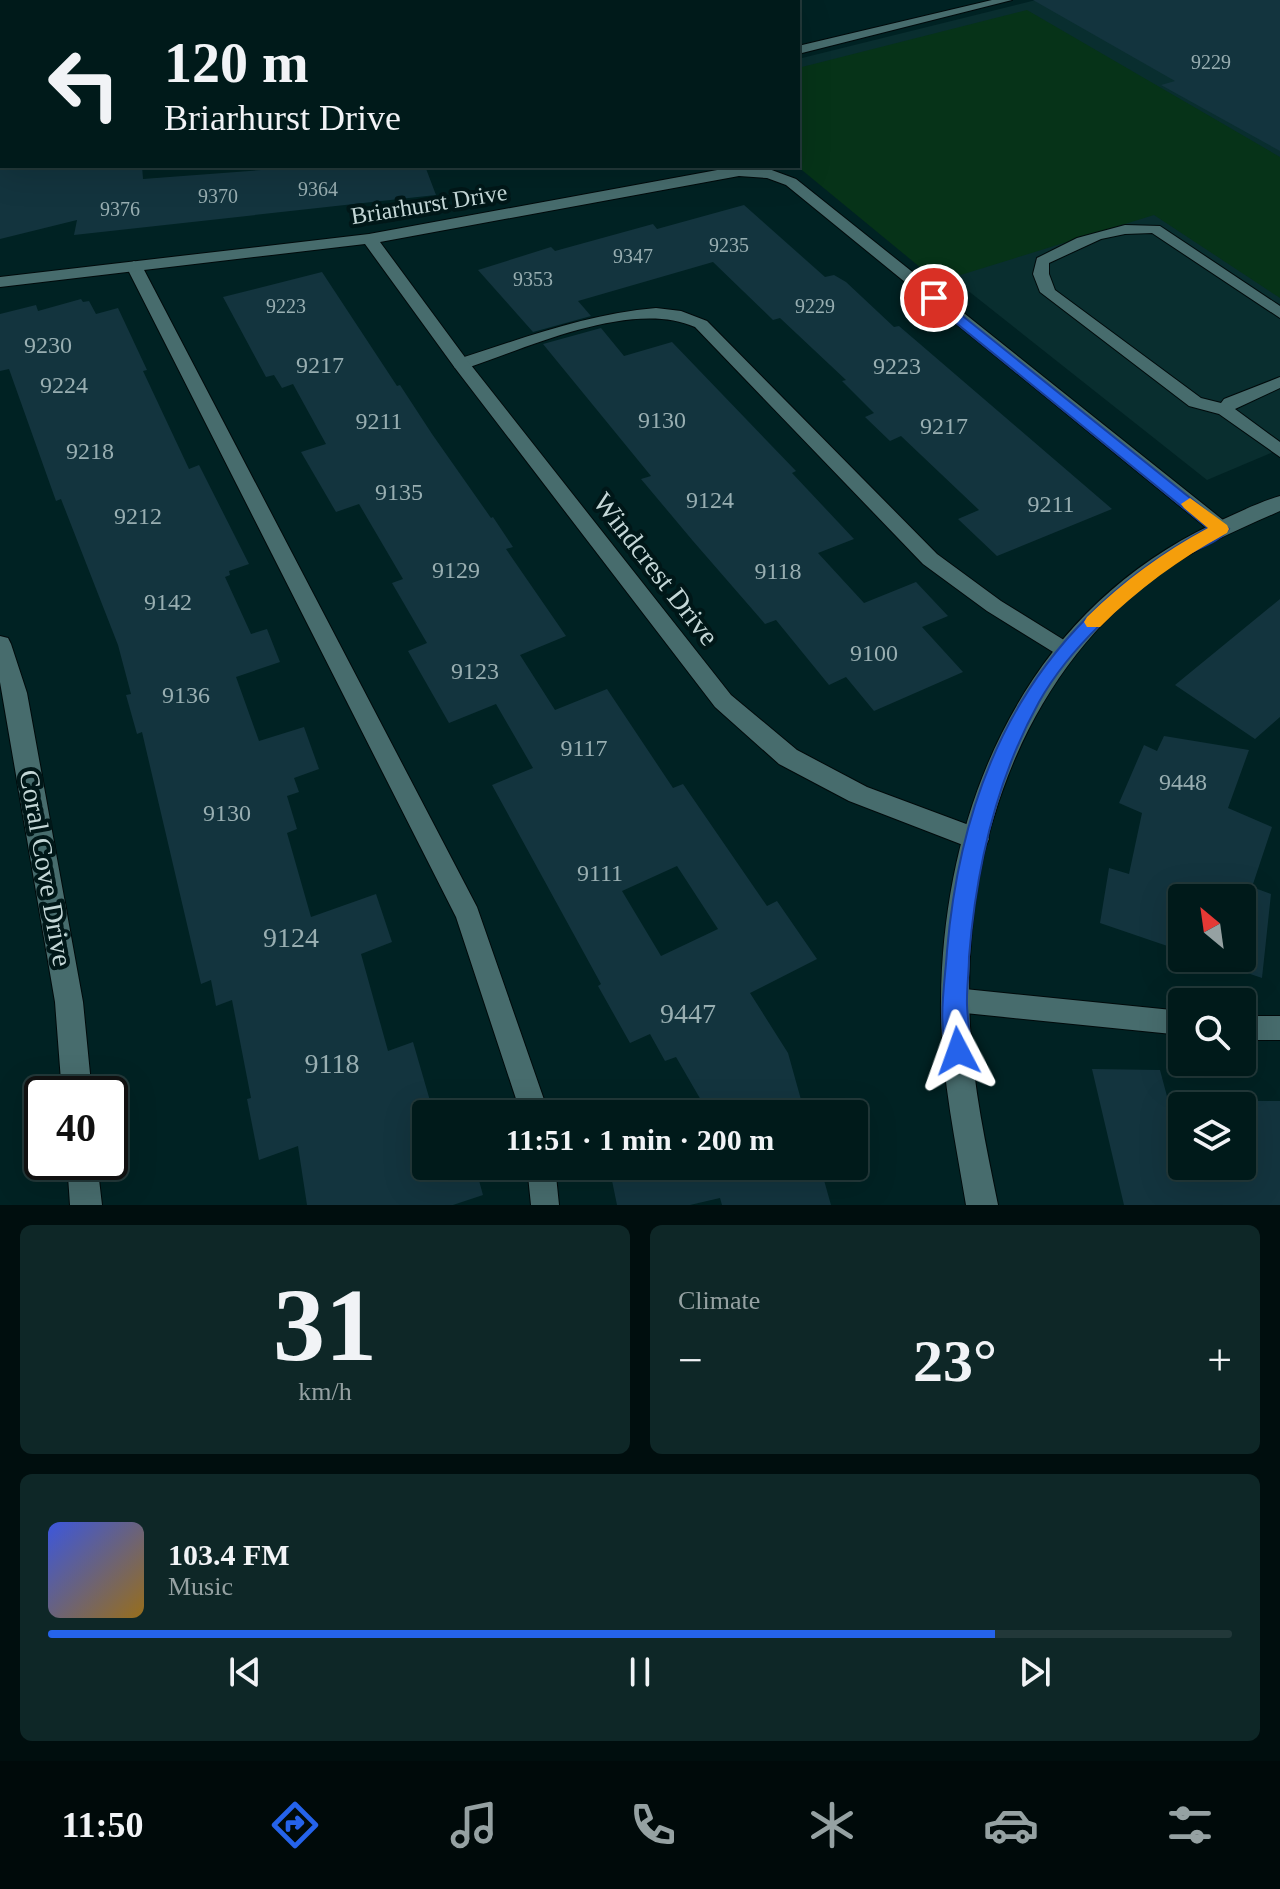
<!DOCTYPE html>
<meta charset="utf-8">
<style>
body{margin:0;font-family:"Times New Roman",serif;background:#0e2727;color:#f1f3f6;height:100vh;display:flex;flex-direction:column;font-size:30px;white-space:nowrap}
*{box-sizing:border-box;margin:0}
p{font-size:26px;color:#95a1a2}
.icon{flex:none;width:44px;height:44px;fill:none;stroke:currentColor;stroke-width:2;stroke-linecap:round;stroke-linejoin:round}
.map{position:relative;height:1205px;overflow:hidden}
.drawer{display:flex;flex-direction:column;gap:20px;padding:20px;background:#000e0e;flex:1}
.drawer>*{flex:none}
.guide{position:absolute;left:0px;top:0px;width:800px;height:168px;box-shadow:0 8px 32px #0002,0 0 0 2px #223839;background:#001a1a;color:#f1f3f6;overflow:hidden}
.needle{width:52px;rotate:331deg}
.fabs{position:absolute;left:1168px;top:884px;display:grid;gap:16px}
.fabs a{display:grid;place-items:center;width:88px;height:88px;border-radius:8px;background:#001a1a;box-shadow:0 8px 32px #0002,0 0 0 2px #223839;font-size:40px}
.speed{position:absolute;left:24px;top:1076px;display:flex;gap:16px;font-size:40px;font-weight:700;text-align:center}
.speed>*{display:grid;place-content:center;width:104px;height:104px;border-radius:50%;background:#001a1a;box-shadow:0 8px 32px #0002,0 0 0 2px #223839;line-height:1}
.speed .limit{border:4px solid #111;border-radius:12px;background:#fff;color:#111}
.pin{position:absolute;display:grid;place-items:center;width:68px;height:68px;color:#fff;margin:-34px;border:4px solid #fff;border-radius:50%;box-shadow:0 2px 8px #0007}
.me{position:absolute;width:88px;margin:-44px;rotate:356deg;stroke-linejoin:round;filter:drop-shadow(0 0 6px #0008)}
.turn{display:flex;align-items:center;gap:28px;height:168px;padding:0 32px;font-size:36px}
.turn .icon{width:104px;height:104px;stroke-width:2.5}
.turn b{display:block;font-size:56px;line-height:68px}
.big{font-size:60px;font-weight:600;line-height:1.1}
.drawer .tile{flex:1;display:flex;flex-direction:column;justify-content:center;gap:12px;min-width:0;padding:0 28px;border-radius:12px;background:#0e2727}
.drawer .dial{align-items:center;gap:0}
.dial b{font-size:104px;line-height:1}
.song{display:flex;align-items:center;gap:24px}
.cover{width:96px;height:96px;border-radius:12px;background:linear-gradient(135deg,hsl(230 70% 55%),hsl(40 70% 35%))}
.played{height:8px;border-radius:4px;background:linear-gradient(90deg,#2563eb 80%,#223839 80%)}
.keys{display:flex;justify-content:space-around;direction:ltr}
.heat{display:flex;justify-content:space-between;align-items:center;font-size:44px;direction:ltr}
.drawer .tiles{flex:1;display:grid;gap:20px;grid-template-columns:1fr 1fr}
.tile:last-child{grid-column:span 2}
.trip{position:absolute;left:412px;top:1100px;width:456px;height:80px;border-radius:8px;background:#001a1a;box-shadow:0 8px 32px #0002,0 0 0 2px #223839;font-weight:600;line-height:80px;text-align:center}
.tabs{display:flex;height:128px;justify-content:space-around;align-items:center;background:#000a0a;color:#95a1a2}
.tabs .icon{width:56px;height:56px}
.tabs .selected{color:#2563eb}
.tabs b{font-size:36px;color:#f1f3f6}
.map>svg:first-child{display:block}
.built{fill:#092e2f}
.green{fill:#063318}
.building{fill:#13343e;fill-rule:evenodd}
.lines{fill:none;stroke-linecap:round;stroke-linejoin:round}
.service-casing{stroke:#000a0b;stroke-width:2}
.minor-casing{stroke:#000a0b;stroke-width:2}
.tertiary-casing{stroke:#000a0b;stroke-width:2}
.service{fill:#476c6d;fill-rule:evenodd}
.minor{fill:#476c6d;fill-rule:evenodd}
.tertiary{fill:#476c6d;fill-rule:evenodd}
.route{fill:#2563eb;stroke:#184099;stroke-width:2}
.slow{fill:#f59e0b}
.labels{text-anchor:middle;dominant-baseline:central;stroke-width:8;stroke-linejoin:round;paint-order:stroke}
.far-number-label{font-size:20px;fill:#98aeb1}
.far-street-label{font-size:24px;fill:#c4d7d7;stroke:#001718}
.number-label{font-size:24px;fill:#98aeb1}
.street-label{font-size:28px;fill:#c4d7d7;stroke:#001718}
.near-number-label{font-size:28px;fill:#98aeb1}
</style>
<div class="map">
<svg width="1280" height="1205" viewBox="0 0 1280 1205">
<rect width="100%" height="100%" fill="#002223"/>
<!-- built -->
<path class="built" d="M1036 0H1280V449L1207 480 798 156V59Z"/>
<!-- green -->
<path class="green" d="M1027 10 1280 157V298L1154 215 938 282 797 166 798 68Z"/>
<!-- building -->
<path class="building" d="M1033 0H1280V151L1161 85 1175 81Z
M0 166H142L143 179 275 169V166H425L436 195 74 235 77 220 0 239Z
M744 205 825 277 834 275 846 282 894 327 899 326 1112 509 997 556 958 519 979 510 901 436 890 441 865 417 874 413 842 381 846 380 780 318 773 320 713 262 578 301 591 316 533 332 478 270 551 247 555 251 653 224 657 229Z
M322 272 397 386 400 385 432 434 491 518 493 517 513 547 506 549 566 636 520 655 555 710 607 689 673 788 683 784 767 906 777 901 817 959 750 993 788 1053 805 1114H709L676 1057 665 1061 650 1034 630 1043 598 986 601 984 492 785 533 768 496 704 449 723 408 651 427 643 392 583 403 579 359 504 336 512 301 452 326 444 293 384 282 388 274 375 266 377 223 297ZM677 866 718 929 661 956 622 891Z
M81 299 83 302 89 301 96 314 118 308 147 370 143 371 189 469 199 465 249 564 229 571 230 575 225 577 251 634 267 629 280 662 236 677 259 741 304 727 319 769 294 778 299 792 287 796 297 829 287 833 311 917 376 894 392 942 361 954 388 1051 413 1042 433 1111 458 1103 461 1114H426V1166H475L483 1195 453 1205H307L298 1146 259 1160 247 1099 251 1098 232 1000 216 1006 211 980 201 984 142 732 137 734 126 695 131 694 118 645 61 499 56 501 9 369 0 371V314L36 305 38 311Z
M601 328 624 356 672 342 796 471 792 473 854 539 818 553 864 603 916 582 948 616 922 627 963 672 874 711 846 677 829 685 776 620 765 624 693 541 641 479 651 476 543 344Z
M1280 599V717L1255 739 1175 685Z
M1164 736 1249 750 1228 808 1272 827 1252 887 1271 894 1262 978 1203 958H1242V898H1182V951L1100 923 1109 868 1129 874 1142 813 1119 803 1144 745 1157 751Z
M1092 1069 1160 1070 1168 1100 1280 1101V1205H1124ZM1182 1106H1242V1166H1182Z
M609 1166H820L831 1205H722L720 1198 690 1205H617Z"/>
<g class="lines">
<!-- service casing -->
<g class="service-casing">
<path id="service" d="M86 0H135L84 2Z
M992 0H1012L798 54V46Z
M0 4H2V10H0Z
M1125 225 1160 226 1280 306V318L1152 233 1125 234 1101 239 1049 263V274L1055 290 1201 398 1221 403 1224 399 1280 377V388L1235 409 1280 442V457L1219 414 1189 406 1040 292 1033 274 1037 258 1077 238Z
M134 261 142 266 477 907 549 1114H521L456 917 126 266Z
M656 308 681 311 707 321 937 554 1001 601 1072 645 1075 650 1072 655H1058L987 611 923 564 695 327C632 299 529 347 467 368H455L453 364 455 360C521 339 586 314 656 308Z
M955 988 1182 1011V1035L955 1012 946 1008 942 1000 946 992Z
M1242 1016H1280V1040H1242Z
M527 1166H555L559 1205H531Z"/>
</g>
<!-- minor casing -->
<g class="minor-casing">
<path id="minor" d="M0 76H2V84H0Z
M739 166 769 169 796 179 1228 524 1231 529 1228 534H1214L786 185 767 178 739 176 380 242 467 360 731 695 797 750 867 787 985 831 989 839 985 847 976 850 849 801 779 764 715 707 455 368 365 244 0 287V277L369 234Z
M0 636 8 638 11 644 27 693 83 1002 92 1094H62L55 1002 0 682Z
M67 1162H97L102 1205H70Z"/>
</g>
<!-- tertiary casing -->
<g class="tertiary-casing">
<path id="tertiary" d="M1280 496V511C1239 529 1199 546 1162 572 1019 675 961 854 970 1026 973 1086 986 1146 998 1205H966C955 1138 940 1070 941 1001 943 803 1027 612 1213 524 1235 514 1257 503 1280 496Z"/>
</g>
<!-- service -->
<use href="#service" class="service"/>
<!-- minor -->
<use href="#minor" class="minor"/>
<!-- tertiary -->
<use href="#tertiary" class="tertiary"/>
</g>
<!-- route -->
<path class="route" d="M934 293 1229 529C1218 544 1193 549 1178 560 1126 598 1071 645 1039 702 996 780 976 869 969 957 969 971 967 985 967 999 966 1018 974 1041 966 1059L958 1062 950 1059C936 1028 945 984 947 951 963 763 1040 619 1208 528L929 301 927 298Z"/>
<!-- slow -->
<path class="slow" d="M1190 498 1227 525 1229 529 1227 533C1179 559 1138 589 1100 627H1087L1084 622 1087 617C1124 581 1163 552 1208 528L1184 508 1181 504Z"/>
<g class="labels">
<!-- far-number labels -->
<g class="far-number-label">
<text x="1211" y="62">9229</text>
<text x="318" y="189">9364</text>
<text x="218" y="196">9370</text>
<text x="120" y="209">9376</text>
<text x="729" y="245">9235</text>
<text x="633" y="256">9347</text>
<text x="533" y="279">9353</text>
<text x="286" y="306">9223</text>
<text x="815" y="306">9229</text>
</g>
<!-- far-street labels -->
<g class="far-street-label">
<text transform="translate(429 204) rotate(-9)">Briarhurst Drive</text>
</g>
<!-- number labels -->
<g class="number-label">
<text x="48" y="345">9230</text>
<text x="320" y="365">9217</text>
<text x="897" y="366">9223</text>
<text x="64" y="385">9224</text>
<text x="662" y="420">9130</text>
<text x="379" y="421">9211</text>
<text x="944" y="426">9217</text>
<text x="90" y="451">9218</text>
<text x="399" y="492">9135</text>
<text x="710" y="500">9124</text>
<text x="1051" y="504">9211</text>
<text x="138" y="516">9212</text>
<text x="456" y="570">9129</text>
<text x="778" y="571">9118</text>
<text x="168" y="602">9142</text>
<text x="874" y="653">9100</text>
<text x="475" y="671">9123</text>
<text x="186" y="695">9136</text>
<text x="584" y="748">9117</text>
<text x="1183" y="782">9448</text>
<text x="227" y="813">9130</text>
<text x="600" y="873">9111</text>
</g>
<!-- street labels -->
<g class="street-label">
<text transform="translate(656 569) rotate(52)">Windcrest Drive</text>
<text transform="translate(46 868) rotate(80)">Coral Cove Drive</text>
</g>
<!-- near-number labels -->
<g class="near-number-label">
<text x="291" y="937">9124</text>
<text x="688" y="1013">9447</text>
<text x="332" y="1063">9118</text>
</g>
</g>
</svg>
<div class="fabs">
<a><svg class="needle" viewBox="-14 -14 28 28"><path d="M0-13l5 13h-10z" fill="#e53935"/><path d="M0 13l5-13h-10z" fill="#95a1a2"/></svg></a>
<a><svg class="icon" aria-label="search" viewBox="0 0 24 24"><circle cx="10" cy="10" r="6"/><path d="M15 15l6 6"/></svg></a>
<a><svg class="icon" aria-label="layers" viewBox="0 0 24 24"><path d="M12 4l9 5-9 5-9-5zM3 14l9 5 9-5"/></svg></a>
</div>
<div class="speed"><div class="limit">40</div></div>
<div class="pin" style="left:934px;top:298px;background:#d93025"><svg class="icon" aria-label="arrive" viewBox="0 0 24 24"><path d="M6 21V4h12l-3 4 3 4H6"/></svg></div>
<svg class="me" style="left:958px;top:1051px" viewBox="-20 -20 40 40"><path d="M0-17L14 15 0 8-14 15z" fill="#2563eb" stroke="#fff" stroke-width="4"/></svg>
<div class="trip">11:51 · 1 min · 200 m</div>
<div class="guide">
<div class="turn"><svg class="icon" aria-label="left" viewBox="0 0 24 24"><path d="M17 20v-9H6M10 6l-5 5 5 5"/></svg><div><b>120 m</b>Briarhurst Drive</div></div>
</div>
</div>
<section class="drawer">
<div class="tiles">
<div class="tile dial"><b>31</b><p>km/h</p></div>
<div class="tile"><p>Climate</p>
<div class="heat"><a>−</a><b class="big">23°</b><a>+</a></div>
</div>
<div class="tile">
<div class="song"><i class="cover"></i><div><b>103.4 FM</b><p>Music</p></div></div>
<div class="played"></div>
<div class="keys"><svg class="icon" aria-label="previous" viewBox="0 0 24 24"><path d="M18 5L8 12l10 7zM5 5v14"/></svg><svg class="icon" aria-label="pause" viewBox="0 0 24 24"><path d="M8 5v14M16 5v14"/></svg><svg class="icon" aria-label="next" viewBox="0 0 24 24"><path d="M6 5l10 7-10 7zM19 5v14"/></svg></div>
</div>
</div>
</section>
<nav class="tabs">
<b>11:50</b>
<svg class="icon selected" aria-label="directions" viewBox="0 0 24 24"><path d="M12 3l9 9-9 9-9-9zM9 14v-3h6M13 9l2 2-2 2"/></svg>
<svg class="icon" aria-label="music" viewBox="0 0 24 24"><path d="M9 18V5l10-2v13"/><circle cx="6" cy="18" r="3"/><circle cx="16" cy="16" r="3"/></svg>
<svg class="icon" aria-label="phone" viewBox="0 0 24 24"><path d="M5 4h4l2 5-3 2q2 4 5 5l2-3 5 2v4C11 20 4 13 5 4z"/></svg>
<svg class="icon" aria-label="climate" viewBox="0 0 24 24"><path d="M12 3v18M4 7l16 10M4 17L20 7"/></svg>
<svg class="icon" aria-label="car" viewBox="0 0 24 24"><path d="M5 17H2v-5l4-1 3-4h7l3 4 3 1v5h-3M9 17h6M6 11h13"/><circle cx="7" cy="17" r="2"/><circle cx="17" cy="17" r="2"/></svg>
<svg class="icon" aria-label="filters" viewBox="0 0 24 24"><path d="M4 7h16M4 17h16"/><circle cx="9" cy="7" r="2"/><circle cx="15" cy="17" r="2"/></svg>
</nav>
